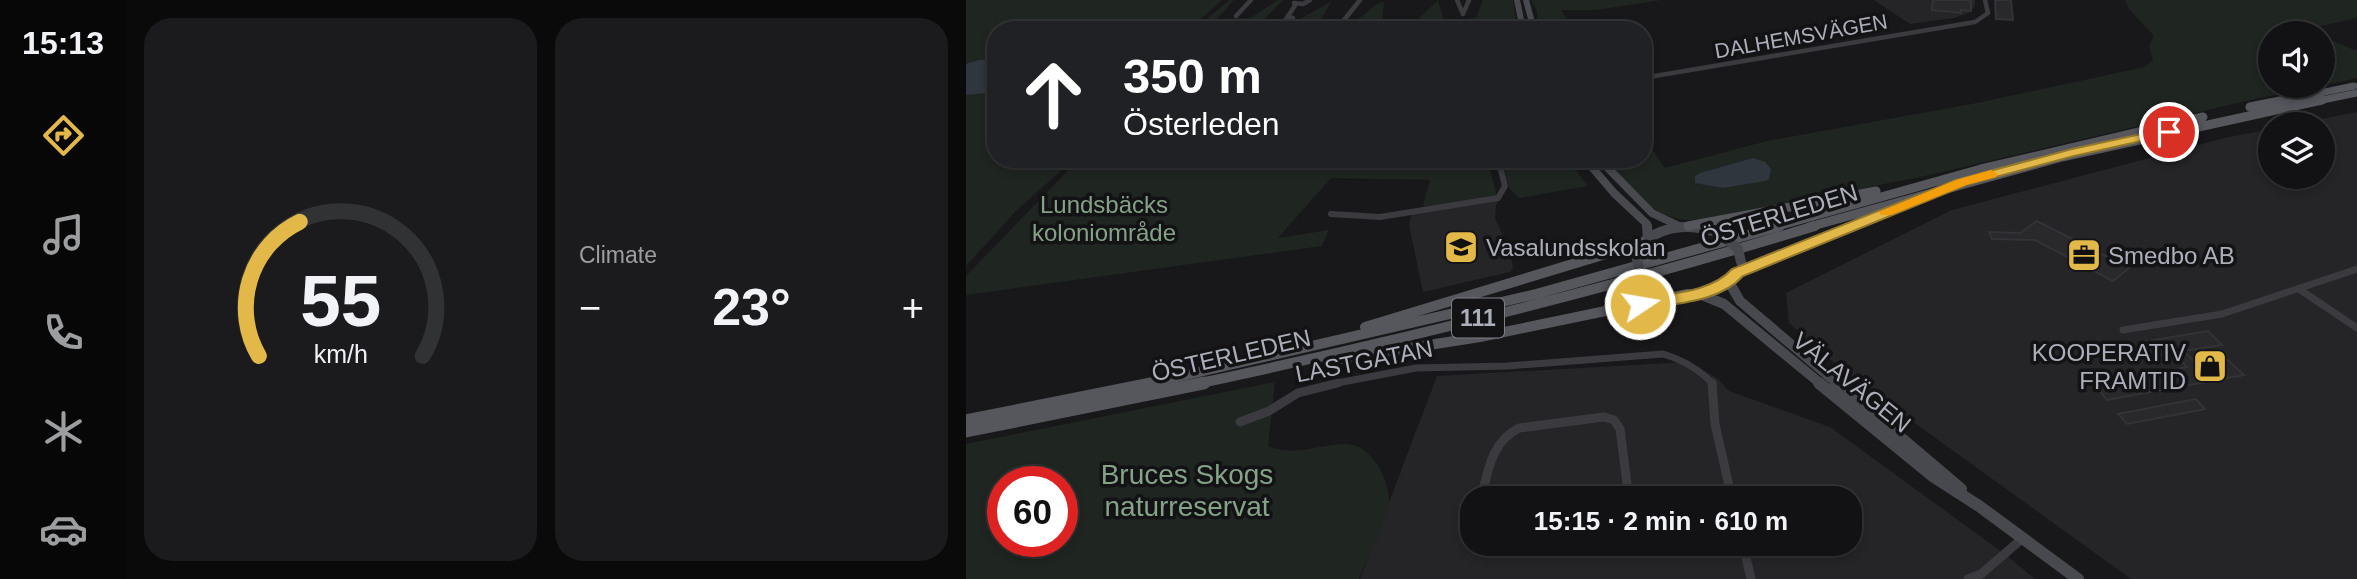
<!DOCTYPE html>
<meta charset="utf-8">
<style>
body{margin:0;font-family:Helvetica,sans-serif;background:#1b1b1d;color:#f1f3f6;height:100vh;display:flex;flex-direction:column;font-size:26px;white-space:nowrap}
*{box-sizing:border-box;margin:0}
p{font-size:23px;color:#9c9ea0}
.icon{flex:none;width:38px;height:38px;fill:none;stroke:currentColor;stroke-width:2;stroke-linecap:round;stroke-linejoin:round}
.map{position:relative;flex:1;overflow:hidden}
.sheet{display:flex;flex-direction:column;gap:18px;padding:18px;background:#0a0a0b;width:840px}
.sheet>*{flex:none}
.top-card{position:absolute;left:21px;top:21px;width:665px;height:147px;border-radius:28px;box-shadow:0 4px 10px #0003,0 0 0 2px #313234;background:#202124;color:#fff;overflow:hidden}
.tools{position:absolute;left:1292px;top:21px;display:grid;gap:14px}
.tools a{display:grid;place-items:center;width:77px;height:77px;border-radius:50%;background:#121214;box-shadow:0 4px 10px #0003,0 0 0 2px #313234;font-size:35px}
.speed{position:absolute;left:21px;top:466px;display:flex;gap:14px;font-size:35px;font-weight:700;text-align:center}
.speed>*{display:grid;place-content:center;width:91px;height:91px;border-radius:50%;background:#121214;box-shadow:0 4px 10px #0003,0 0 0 2px #313234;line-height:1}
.speed .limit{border:10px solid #d22;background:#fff;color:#111}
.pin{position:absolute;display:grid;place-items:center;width:60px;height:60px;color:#fff;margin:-30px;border:4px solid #fff;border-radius:50%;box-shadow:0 2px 7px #0007}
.me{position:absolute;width:77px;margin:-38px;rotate:78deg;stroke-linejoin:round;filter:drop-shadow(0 0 5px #0008)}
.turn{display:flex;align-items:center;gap:24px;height:147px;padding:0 21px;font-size:32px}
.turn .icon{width:91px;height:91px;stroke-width:2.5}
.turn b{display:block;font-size:49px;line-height:60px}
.big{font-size:52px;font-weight:800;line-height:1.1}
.sheet .widget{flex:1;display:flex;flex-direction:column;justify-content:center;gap:10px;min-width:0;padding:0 24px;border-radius:28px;background:#1b1b1d}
.sheet .dial{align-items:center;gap:0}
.dial svg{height:182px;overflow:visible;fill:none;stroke:#313234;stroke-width:7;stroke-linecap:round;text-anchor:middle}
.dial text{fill:#f1f3f6;stroke:none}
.heat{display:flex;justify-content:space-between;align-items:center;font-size:38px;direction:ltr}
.sheet .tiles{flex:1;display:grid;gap:18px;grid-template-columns:repeat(2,1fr)}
.trip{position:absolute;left:494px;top:486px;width:402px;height:70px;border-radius:28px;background:#121214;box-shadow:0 4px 10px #0003,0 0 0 2px #313234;font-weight:800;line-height:70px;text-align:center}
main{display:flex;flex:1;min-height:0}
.dock{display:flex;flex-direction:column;width:126px;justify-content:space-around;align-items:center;background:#070708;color:#9c9ea0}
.dock .icon{width:49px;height:49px}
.dock .on{color:#e2b948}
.dock b{font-size:32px;color:#f1f3f6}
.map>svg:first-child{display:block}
.built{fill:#252427;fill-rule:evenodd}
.green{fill:#1f2520;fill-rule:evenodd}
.water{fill:#2f363d}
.building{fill:#29282b;stroke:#333236;stroke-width:2}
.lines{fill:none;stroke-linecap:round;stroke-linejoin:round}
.minor-far3{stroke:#3a3a3f;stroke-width:4.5}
.minor-far2{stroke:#3a3a3f;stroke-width:6}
.minor-far1{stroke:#3a3a3f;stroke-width:7}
.minor{stroke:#3a3a3f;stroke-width:9}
.secondary-far3{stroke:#48494f;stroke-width:6}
.secondary-far2{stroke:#48494f;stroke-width:8}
.secondary-far1{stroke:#48494f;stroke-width:10}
.secondary{stroke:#48494f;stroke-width:12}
.primary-far3{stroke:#56575d;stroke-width:7}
.primary-far2{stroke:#56575d;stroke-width:9}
.primary-far1{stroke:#56575d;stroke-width:10}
.primary{stroke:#56575d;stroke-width:13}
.secondary-bridge{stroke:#48494f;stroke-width:10}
.route{fill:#e2b948;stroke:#93782f;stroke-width:2}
.slow{fill:#f59e0b}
.labels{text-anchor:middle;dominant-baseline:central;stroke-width:7;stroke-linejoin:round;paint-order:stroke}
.far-street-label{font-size:21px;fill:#acafb9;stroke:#131315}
.shield{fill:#131315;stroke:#7e8088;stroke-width:2}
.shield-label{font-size:23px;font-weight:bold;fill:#acafb9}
.park-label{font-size:24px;fill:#85a288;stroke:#131315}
.street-label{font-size:24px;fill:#acafb9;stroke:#131315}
.poi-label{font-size:24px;fill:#acafb9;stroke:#131315;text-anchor:start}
.near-park-label{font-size:28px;fill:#85a288;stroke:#131315}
</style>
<main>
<nav class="dock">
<b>15:13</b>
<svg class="icon on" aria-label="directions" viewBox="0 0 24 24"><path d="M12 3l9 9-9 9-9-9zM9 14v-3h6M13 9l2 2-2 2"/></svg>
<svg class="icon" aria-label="music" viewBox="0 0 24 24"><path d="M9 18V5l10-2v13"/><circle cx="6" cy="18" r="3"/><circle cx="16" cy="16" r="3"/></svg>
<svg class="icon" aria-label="phone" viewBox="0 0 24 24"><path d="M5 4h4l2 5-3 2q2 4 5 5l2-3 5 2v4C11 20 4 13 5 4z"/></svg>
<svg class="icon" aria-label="climate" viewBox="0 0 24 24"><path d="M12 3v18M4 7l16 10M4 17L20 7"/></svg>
<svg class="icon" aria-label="car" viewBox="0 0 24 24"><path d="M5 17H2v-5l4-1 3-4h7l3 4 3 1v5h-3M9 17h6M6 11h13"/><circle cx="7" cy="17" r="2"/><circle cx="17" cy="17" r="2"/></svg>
</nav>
<section class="sheet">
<div class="tiles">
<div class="widget dial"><svg viewBox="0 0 100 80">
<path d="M14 69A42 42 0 1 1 86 69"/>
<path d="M14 69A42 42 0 0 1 32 10" stroke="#e2b948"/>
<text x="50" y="56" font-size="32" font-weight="700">55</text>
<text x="50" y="72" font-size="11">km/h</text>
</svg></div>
<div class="widget"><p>Climate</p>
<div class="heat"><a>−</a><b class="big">23°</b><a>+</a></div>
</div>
</div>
</section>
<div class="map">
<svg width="1391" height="579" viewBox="0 0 1391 579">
<rect width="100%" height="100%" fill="#18181a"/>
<!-- built -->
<path class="built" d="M908 0H1009V5L1005 12 988 18 944 24Z
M1391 112V579H1165L882 375 823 323 820 293 986 210 1259 138 1304 129V177H1356V124H1329Z
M534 200 530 205 529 218 544 251 547 268 544 272 457 292 443 225 446 213Z
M722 362 751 378 763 391 864 427 1040 555 1069 579H394L471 376ZM506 499H884V544H506Z"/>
<!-- green -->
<path class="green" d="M0 0H256L222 30H30V159H108L51 210 0 266Z
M263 0H268L251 19 284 18 312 0H317L294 23 334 19 366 1 352 24C366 25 380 25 393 18 403 13 407 3 418 2L416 24 452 19 472 0 478 21 510 18 517 0H547L551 30H228Z
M565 0H696L630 10H595L607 30H572L571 11Z
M1159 0H1391V18L1347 28 1352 33H1304V86H1356L1293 98 959 176 736 220C689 224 668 192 640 159H677V136L699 168 801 141 1011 103 1179 67 1187 60 1183 46 1188 36 1163 9Z
M1356 37 1391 51V78L1356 86Z
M113 159H521L531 196 461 207 457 205 464 180 365 178 312 238 363 230 356 246 0 295V276Z
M535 159H601L622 186 553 198 544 189Z
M309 382 302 446C326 457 352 445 377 444 405 442 423 478 423 502 422 514 399 564 393 579H0V444ZM37 481H96V541H37Z"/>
<!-- water -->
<path class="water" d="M13 60H30V92L0 95V64Z
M787 158 799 162 805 169 803 179 799 181 757 188 729 183V176L734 173Z"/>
<!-- building -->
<path class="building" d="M967 0H1005V11L995 10V13L966 10Z
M1029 0H1045L1047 20 1030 19Z
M1071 221 1163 268 1147 281 1069 240 1026 239 1023 232 1054 233Z
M1242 331 1256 345 1218 351 1231 365 1262 360 1278 375 1141 400 1127 383 1221 367 1207 353 1189 356 1176 342Z
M1230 399 1239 409 1161 424 1152 414Z"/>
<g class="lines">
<!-- minor-far3 -->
<path class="minor-far3" d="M491 0 497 14
M328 3 337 4 344 0
M497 14 503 0
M270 16 285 0
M322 16 327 18 320 19Z
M322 16 330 4
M378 20 394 0
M677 78 1009 22 1022 13 1019 0"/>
<!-- minor-far2 -->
<path class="minor-far2" d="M365 214 414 217 532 198 539 186 532 159"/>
<!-- minor-far1 -->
<path class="minor-far1" d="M1333 289 1391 328
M1157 330 1256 314 1391 269
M366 384 450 368 542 366 697 354C717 360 733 369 747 384"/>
<!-- minor -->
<path class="minor" d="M746 383 749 424 766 499
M274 422 303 411 332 393 372 383
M515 499C522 471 525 442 553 428L638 417 648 420 654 429 663 499
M748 499 765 496
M777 544 785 579
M1002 579 1015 574 1057 538"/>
<!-- secondary-far3 -->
<path class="secondary-far3" d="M551 0 557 30
M560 0 568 30"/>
<!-- secondary-far2 -->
<path class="secondary-far2" d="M619 159 648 193 681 224V227
M633 159 686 213 713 226
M707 227H731"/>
<!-- secondary-far1 -->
<path class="secondary-far1" d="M681 226 682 238
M678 241C702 224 726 224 753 233
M763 282 774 301 872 384
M731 293 758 304 855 384
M733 293 756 286 767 278"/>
<!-- secondary -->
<path class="secondary" d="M853 383 968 477 1013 506 1112 579
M870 383 995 489"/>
<!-- primary-far3 -->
<path class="primary-far3" d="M1310 102 1388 86
M1347 102 1391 93"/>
<!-- primary-far2 -->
<path class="primary-far2" d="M1284 107 1319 100
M722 226 910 191
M808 227 1015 169 1237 117
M843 227 1096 157 1356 100
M884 227 934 207"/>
<!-- primary-far1 -->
<path class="primary-far1" d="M771 273 888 226
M399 327 676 243
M361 361 514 337 722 294
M181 384 570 294 814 226
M230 384C438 340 645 288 849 226"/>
<!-- primary -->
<path class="primary" d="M0 421 189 383
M0 431 238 383"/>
<!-- secondary-bridge -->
<path class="secondary-bridge" d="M753 233 772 249 775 262
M670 254 674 273 695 289"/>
</g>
<!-- route -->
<path class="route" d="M1203 128 1209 132 1207 134 1108 156 1000 185 777 276C753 303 708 303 674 310L666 304 674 299C705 293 744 293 766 269L990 180 1106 149Z"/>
<!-- slow -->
<path class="slow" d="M1025 170 1032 174 1030 177 1000 185 925 215H915L913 212 990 180Z"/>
<!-- icons -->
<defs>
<g id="school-square" transform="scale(1.75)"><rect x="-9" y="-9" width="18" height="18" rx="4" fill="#e2b948" stroke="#131315"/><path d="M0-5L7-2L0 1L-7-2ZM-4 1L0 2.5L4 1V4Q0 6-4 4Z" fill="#111"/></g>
<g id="office-square" transform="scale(1.75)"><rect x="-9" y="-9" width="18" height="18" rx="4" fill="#e2b948" stroke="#131315"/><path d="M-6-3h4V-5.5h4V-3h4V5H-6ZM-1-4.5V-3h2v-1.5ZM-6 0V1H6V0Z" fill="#111"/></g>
<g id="shop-square" transform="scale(1.75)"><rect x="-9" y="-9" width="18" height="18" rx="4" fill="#e2b948" stroke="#131315"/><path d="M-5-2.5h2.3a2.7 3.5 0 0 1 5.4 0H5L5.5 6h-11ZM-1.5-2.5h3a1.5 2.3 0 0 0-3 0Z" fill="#111"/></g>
</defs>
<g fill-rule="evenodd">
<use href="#school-square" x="495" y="247"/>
<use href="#office-square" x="1118" y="255"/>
<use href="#shop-square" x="1244" y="366"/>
</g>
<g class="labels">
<!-- far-street labels -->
<g class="far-street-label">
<text transform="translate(835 36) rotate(-10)">DALHEMSVÄGEN</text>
</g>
<!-- shield labels -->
<rect class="shield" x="486" y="298.5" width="52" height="39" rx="5"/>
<g class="shield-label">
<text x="512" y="318">111</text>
</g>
<!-- park labels -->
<g class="park-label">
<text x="138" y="204">Lundsbäcks<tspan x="138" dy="28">koloniområde</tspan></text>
</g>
<!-- street labels -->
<g class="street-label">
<text transform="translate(813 215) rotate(-17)">ÖSTERLEDEN</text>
<text transform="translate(265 355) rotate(-13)">ÖSTERLEDEN</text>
<text transform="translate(398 361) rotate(-11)">LASTGATAN</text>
<text transform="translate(886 382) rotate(39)">VÄLAVÄGEN</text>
</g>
<!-- poi labels -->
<g class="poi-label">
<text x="520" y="247">Vasalundsskolan</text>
<text x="1142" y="255">Smedbo AB</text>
<text x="1220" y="352" text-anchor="end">KOOPERATIV<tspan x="1220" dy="28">FRAMTID</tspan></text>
</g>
<!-- near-park labels -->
<g class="near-park-label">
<text x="221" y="474">Bruces Skogs<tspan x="221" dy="32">naturreservat</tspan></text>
</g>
</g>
</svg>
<div class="tools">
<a><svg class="icon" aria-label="sound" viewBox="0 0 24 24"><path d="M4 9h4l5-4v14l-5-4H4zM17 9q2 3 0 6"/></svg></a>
<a><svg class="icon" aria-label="layers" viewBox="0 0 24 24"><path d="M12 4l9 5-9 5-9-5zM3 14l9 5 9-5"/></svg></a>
</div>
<div class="speed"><div class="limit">60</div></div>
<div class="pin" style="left:1203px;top:132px;background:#d93025"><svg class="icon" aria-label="arrive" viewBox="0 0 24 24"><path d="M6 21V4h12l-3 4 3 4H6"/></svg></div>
<svg class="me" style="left:674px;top:304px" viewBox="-20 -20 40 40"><circle r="17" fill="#e2b948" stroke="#fff" stroke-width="3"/><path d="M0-11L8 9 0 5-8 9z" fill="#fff"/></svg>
<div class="trip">15:15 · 2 min · 610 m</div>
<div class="top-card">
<div class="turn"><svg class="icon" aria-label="ahead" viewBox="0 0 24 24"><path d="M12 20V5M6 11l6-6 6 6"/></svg><div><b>350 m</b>Österleden</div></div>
</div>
</div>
</main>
